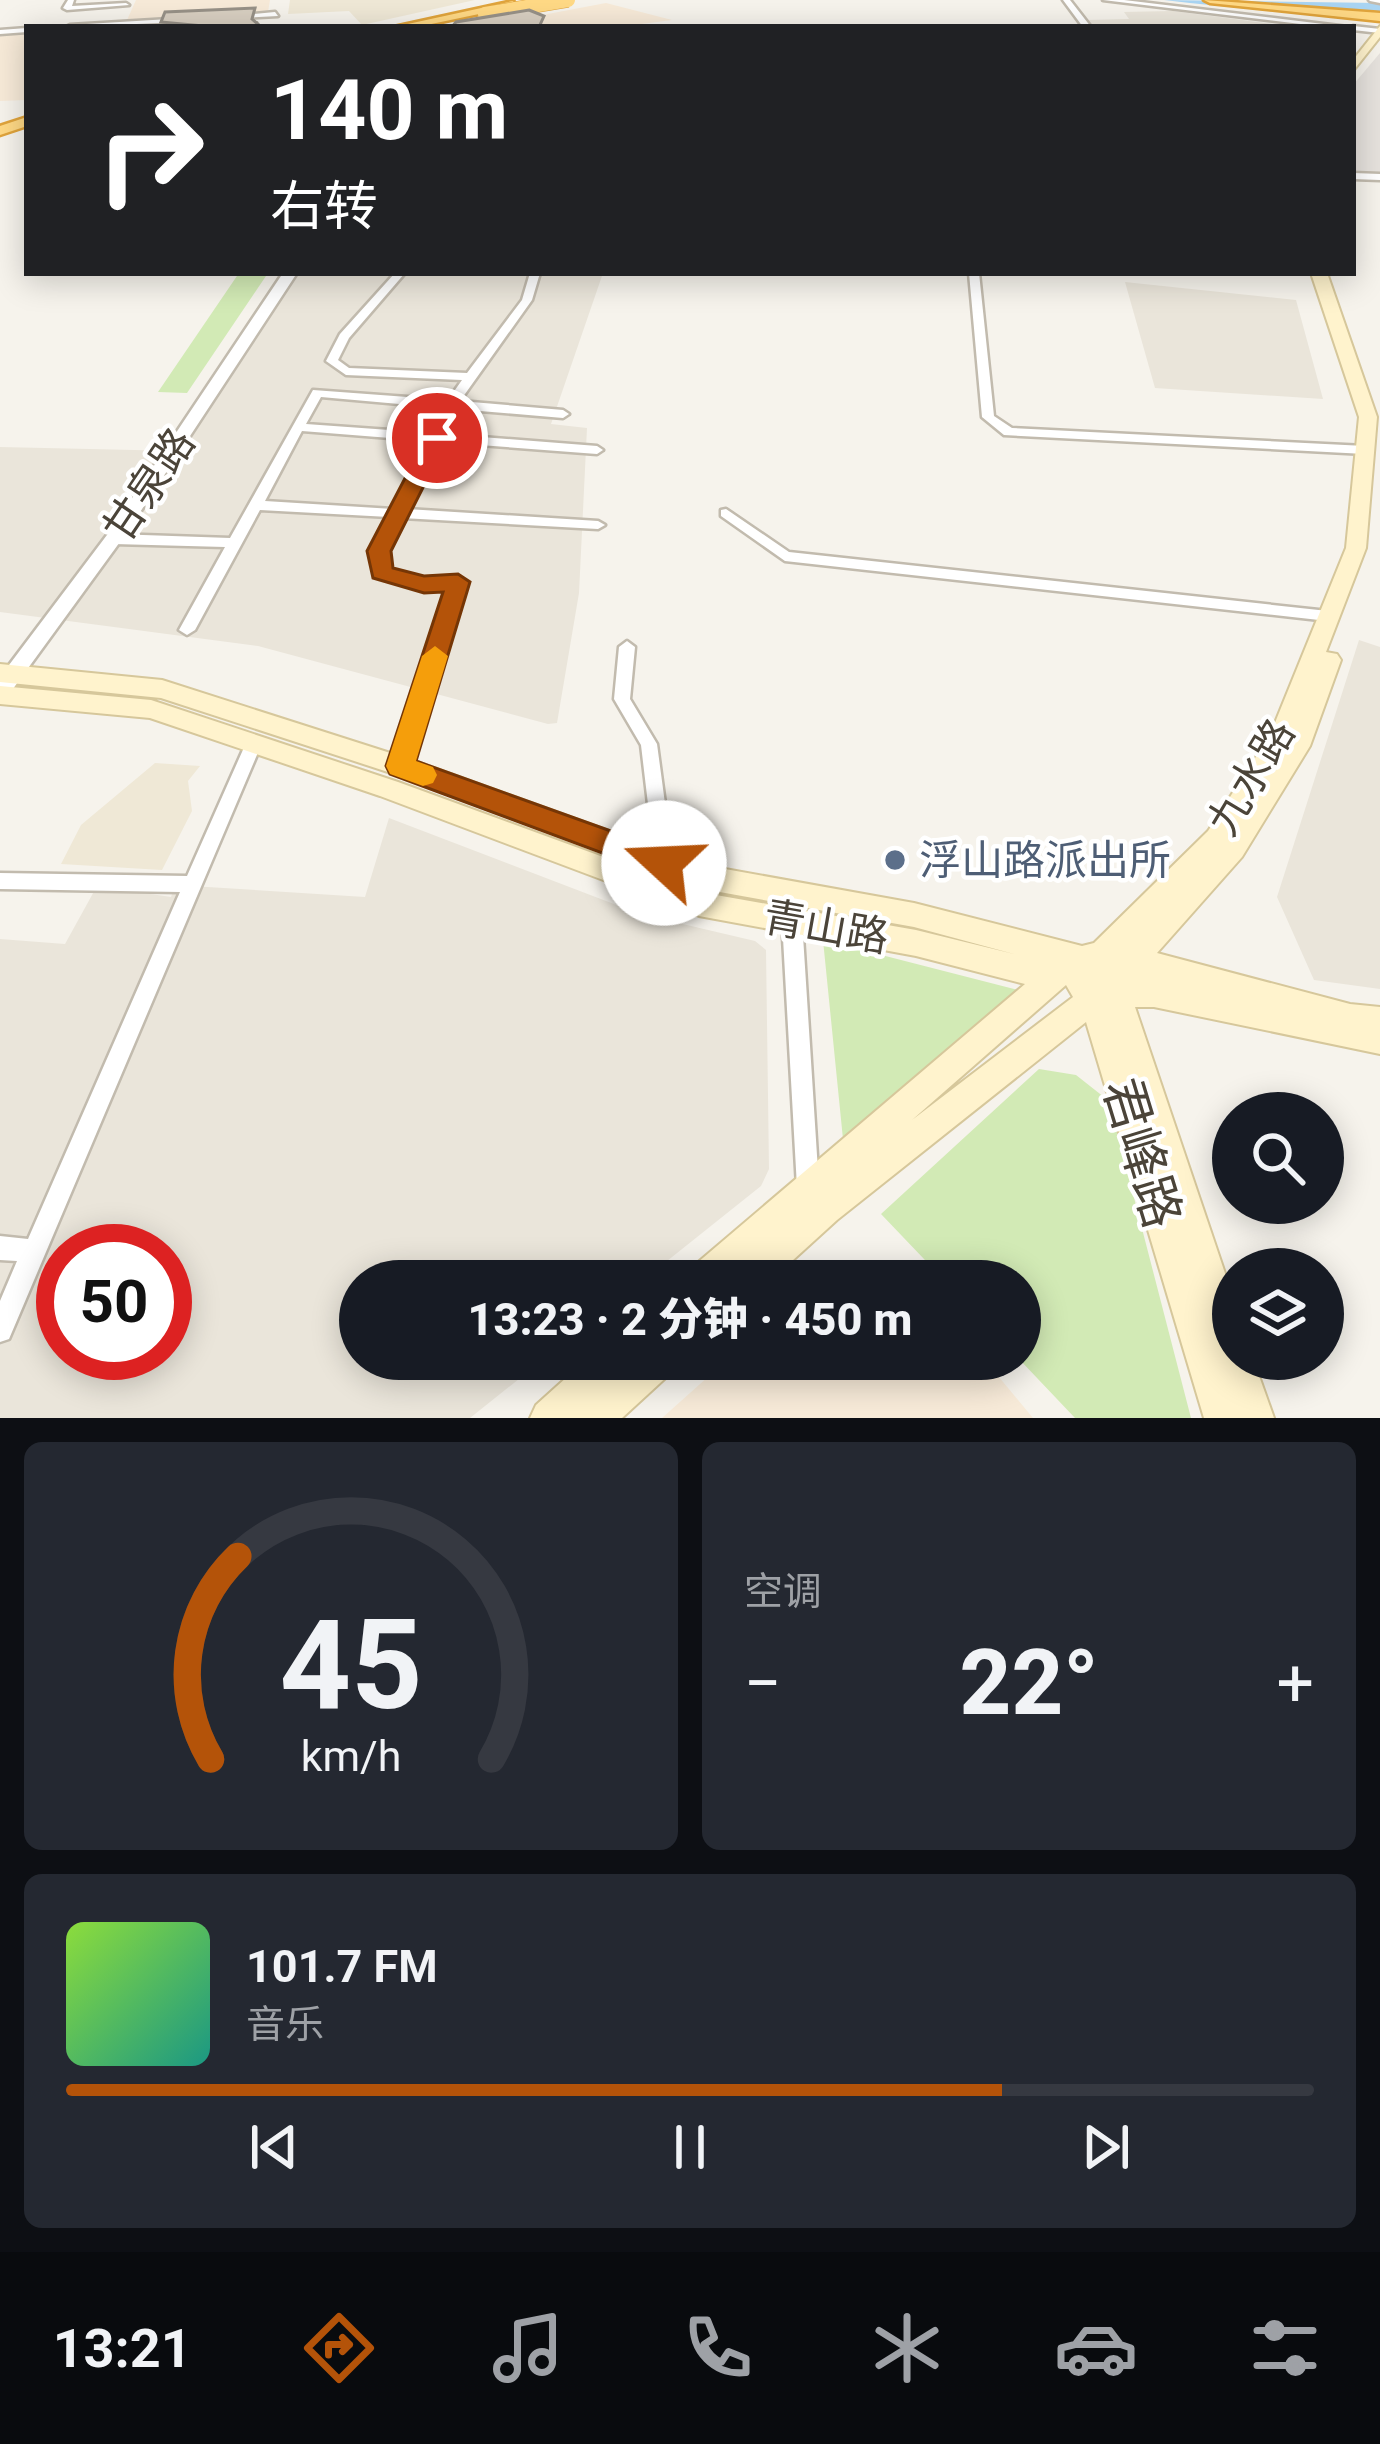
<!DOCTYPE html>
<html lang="zh">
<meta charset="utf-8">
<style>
body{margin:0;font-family:Roboto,"Noto Sans SC",sans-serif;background:#242831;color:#f1f3f6;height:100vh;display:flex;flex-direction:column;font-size:45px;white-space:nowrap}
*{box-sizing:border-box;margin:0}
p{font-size:39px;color:#9ea1a6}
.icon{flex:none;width:66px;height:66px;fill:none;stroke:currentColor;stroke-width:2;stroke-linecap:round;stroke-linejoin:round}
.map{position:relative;height:1418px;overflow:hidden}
.sheet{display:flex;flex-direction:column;gap:24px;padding:24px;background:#0d0f14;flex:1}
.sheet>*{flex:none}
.hud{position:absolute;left:24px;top:24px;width:1332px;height:252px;border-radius:0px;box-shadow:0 6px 30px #0003;background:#202124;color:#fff;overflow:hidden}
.fabs{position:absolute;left:1212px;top:1092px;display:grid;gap:24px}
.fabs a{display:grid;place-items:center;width:132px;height:132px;border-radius:50%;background:#171b24;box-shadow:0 6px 30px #0003;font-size:60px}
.speed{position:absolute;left:36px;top:1224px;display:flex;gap:24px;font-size:60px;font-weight:700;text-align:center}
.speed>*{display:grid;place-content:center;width:156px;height:156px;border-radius:50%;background:#171b24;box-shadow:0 6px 30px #0003;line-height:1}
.speed .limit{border:18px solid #d22;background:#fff;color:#111}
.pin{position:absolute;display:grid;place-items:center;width:102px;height:102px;color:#fff;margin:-51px;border:6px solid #fff;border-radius:50%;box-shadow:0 3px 12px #0007}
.me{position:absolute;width:132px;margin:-66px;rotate:290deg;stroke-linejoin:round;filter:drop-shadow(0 0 9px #0008)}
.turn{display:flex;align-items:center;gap:42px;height:252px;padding:0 48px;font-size:54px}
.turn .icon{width:156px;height:156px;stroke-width:2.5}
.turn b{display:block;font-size:84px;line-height:102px}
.big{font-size:90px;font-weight:800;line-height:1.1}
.sheet .widget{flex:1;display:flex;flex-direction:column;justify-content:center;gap:18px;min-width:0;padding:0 42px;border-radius:18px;background:#242831}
.sheet .dial{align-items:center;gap:0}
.dial svg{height:312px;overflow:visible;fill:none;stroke:#363941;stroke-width:7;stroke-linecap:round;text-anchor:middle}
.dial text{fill:#f1f3f6;stroke:none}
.song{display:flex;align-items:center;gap:36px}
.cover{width:144px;height:144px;border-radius:18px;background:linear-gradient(135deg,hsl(90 70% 55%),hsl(170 70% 35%))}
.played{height:12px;border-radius:6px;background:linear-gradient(90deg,#b45309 75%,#363941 75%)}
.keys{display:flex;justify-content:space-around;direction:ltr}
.heat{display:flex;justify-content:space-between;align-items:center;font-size:66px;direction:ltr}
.sheet .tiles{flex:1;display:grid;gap:24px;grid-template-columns:1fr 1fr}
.widget:last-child{grid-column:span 2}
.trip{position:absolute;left:339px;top:1260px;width:702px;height:120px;border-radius:60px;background:#171b24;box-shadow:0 6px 30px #0003;font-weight:800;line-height:120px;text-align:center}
.tab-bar{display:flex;height:192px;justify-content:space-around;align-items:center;background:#090b0e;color:#9ea1a6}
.tab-bar .icon{width:84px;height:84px}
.tab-bar .current{color:#b45309}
.tab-bar b{font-size:54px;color:#f1f3f6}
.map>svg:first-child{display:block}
.residential{fill:#eae5da;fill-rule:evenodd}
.commercial{fill:#f7ead8}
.industrial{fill:#e6e2dd}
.education{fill:#efe8d6}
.green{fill:#d2eab5}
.water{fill:#a9d4f2}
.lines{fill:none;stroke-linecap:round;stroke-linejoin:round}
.minor-casing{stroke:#c2bbae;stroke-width:5}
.tertiary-casing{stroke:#c2bbae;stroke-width:5}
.secondary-casing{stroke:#d6c79b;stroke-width:4}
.trunk-casing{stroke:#e0a43c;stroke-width:5}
.minor{fill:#fff;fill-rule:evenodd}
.tertiary{fill:#fff;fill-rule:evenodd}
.secondary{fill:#fff3cd;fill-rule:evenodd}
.trunk{fill:#ffd985;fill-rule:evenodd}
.trunk-bridge-casing{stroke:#e0a43c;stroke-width:15;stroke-linecap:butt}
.trunk-bridge{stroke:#ffd985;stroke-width:14}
.wall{fill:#bab2a6}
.building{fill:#d8cfc1;stroke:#979187;stroke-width:3}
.route{fill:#b45309;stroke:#753606;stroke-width:3}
.slow{fill:#f59e0b}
.service-dot{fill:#5c6f8a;stroke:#fff;stroke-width:4.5}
.labels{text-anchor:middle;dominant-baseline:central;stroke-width:9;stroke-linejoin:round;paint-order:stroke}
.street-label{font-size:42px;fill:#4b4439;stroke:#fff}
.service-label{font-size:42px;fill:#4e5e75;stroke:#fff;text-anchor:start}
.near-street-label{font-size:51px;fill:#4b4439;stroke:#fff}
</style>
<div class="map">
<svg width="1380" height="1418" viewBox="0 0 1380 1418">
<rect width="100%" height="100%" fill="#f6f3ec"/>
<!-- residential -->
<path class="residential" d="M1173 11 1287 26 1290 27H1093L1088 20 1129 19 1124 12Z
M298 273H603L551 424 587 428 579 593 557 723 548 724 258 646 0 612V447L179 451Z
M1125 282 1296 300 1323 399 1155 388Z
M1359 640 1380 647V989L1314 980 1277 897Z
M389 818 640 914 755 941 766 950 769 1169 761 1186 642 1281H360V1359H544L470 1418H0V939L65 944 97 886 171 897 175 885 365 897ZM63 1251H165V1353H63Z"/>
<!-- commercial -->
<path class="commercial" d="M136 0H270L268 12 127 20Z
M606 3 672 20 619 27H479Z
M27 32V100L0 101V34Z
M728 1359H984L1033 1418H662Z"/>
<!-- industrial -->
<path class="industrial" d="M1380 53V176L1353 175V85Z"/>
<!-- education -->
<path class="education" d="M290 0H475L362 25 349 11 288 14Z
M155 763 200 766 188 781 192 811 162 870 61 864 81 825Z"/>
<!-- green -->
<path class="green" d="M239 273H268L187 393 158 392Z
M823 940 1037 995 844 1149Z
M1039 1069 1076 1075 1109 1101 1191 1418H1075L1019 1359 1020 1281H945L881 1214Z"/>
<!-- water -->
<path class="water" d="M1164 0 1380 3V22L1190 3Z"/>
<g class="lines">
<!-- minor casing -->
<g class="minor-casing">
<path id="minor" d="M68 0H74L72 6 126 3 129 5 67 10 63 8Z
M1063 0H1070L1091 27H1083Z
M1103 0H1124L1348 27H1325Z
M1369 0H1380V3L1370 1Z
M275 12 278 16 239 18 235 16Z
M186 18 183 22 66 27 70 25Z
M1353 26 1380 29V33L1353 30V27H1350Z
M27 28V32L0 34V30Z
M1353 173 1380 174V180L1353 179Z
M395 273H405L349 338 338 360 349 368 467 373 522 300 530 273H540L532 300 460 401 563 410 569 414 563 418 456 409 444 434 597 446 603 450 597 454 440 442 407 509 598 521 605 525 598 529 402 518 386 551 388 570 424 580 458 577 465 582 409 766 406 771H394L391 766 449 588 424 590 376 576 372 551 389 517 260 510 195 630 187 635 179 630 225 547 114 544 107 539 114 534 230 538 313 390 448 400 462 380 346 375 326 361 340 334ZM321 397 444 408 431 433 306 424ZM302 431 428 441 393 509 265 501Z
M969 273H979L994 416 1012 428 1365 446 1371 450 1365 454 1004 435 982 417Z
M726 509 789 552 1328 611 1336 616 1328 621 785 561 721 516V510Z
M627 641 635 647 630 699 657 744 673 863 671 869 664 871 657 869 655 863 641 745 614 699 619 647Z
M254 736 260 738 262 743 9 1339 0 1342V1301L17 1261 0 1260V1236L28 1239 180 892 0 889V873L187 876 246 743 248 738Z
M792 911 799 914 802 920 819 1187 816 1195 808 1198 800 1195 797 1187 782 920 785 914Z"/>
</g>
<!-- tertiary casing -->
<g class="tertiary-casing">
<path id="tertiary" d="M283 273H297L125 535 7 697 0 700V677L113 527Z"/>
</g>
<!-- secondary casing -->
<g class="secondary-casing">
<path id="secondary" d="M1380 26V37L1353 71V60Z
M1311 273H1327L1377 417 1366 548 1326 652 1337 654 1341 660 1310 746 1242 857 1157 953 1350 1004 1380 1007V1054L1154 1007H1135L1233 1297V1359H1253L1274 1418H1204L1086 1022 837 1220 770 1281H684L690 1269 1025 984 916 956 699 916 380 796 150 718 0 704V686L151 700 398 782 699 892 916 930 1014 954 914 927 703 889 391 773 161 698 0 682V664L162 680 409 759 703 865 914 903 1082 946 1094 943 1208 831 1270 735 1346 548 1359 417ZM1066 985 1073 997 912 1120Z
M587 1359H677L672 1372 622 1418H530L536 1405Z"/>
</g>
<!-- trunk casing -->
<g class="trunk-casing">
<path id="trunk" d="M1204 0 1380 13V21L1210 3Z
M513 1 517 6 417 27H394Z
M27 117V126L0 135V126Z"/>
</g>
<!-- minor -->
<use href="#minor" class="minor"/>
<!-- tertiary -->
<use href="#tertiary" class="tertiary"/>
<!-- secondary -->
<use href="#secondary" class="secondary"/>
<!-- trunk -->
<use href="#trunk" class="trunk"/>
<!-- trunk-bridge casing -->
<g class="trunk-bridge-casing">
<path id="trunk-bridge" d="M485 14 568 0"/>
</g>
<!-- trunk-bridge -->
<use href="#trunk-bridge" class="trunk-bridge"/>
</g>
<!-- wall -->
<path class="wall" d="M258 21 260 27H163L161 22Z"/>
<!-- building -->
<path class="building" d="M255 8 252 19 259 25 250 27H214L161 22 165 12Z
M529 10 544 16 539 27H452L456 22Z"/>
<!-- route -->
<path class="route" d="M437 431 448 438 391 551 393 568 424 576 458 574 470 582 416 761 675 854 679 863 675 872 664 876 390 774 386 766 443 592 424 593 373 578 367 551 426 438Z"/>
<!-- slow -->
<path class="slow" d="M435 646 448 656 416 761 433 767 437 775 433 783 423 786 390 774 386 766 422 656Z"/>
<!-- markers -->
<circle class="service-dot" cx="895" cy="860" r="12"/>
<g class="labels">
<!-- street labels -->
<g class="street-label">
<text transform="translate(149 485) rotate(-56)">甘泉路</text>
<text transform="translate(1251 777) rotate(-59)">九水路</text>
<text transform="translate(826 927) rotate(10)">青山路</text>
</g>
<!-- service labels -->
<g class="service-label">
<text x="919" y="860">浮山路派出所</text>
</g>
<!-- near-street labels -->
<g class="near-street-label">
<text transform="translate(1142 1153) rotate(73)">君峰路</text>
</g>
</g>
</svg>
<div class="fabs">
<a><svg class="icon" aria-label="search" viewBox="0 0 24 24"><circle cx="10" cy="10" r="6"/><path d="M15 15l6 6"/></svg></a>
<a><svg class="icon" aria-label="layers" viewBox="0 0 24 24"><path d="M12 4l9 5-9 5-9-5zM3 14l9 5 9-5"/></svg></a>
</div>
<div class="speed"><div class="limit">50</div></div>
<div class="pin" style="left:437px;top:438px;background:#d93025"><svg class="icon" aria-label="arrive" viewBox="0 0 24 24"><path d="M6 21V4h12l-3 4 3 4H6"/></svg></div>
<svg class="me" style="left:664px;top:863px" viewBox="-20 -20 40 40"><circle r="19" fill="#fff"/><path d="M0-13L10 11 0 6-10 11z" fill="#b45309"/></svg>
<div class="trip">13:23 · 2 分钟 · 450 m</div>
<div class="hud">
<div class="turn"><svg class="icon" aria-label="right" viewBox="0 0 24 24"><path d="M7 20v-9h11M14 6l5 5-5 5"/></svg><div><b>140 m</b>右转</div></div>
</div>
</div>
<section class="sheet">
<div class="tiles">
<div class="widget dial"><svg viewBox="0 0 100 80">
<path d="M14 69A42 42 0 1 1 86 69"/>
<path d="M14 69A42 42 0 0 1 21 17" stroke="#b45309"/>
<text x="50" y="56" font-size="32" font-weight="700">45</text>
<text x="50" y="72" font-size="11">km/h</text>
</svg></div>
<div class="widget"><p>空调</p>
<div class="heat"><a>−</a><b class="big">22°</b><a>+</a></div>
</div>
<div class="widget">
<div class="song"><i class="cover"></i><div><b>101.7 FM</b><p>音乐</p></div></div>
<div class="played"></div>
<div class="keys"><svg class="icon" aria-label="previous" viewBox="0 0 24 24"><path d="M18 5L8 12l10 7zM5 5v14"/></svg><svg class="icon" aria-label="pause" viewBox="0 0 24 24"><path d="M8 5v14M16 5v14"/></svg><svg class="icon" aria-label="next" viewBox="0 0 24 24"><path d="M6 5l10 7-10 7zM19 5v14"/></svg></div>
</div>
</div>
</section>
<nav class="tab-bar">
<b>13:21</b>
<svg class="icon current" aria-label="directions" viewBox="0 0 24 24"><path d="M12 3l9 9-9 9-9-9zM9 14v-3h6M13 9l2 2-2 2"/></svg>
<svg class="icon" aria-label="music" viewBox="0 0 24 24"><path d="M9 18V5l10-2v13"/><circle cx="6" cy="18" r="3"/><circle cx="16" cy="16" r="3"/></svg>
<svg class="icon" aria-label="phone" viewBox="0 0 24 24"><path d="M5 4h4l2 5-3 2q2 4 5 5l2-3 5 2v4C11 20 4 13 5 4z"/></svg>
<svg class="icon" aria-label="climate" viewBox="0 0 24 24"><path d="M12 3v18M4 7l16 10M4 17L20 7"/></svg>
<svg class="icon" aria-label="car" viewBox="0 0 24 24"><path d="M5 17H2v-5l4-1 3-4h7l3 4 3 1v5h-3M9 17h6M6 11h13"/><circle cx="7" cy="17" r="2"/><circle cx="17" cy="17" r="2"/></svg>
<svg class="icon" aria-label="filters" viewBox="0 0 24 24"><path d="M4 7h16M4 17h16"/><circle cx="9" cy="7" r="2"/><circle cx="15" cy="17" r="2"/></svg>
</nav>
